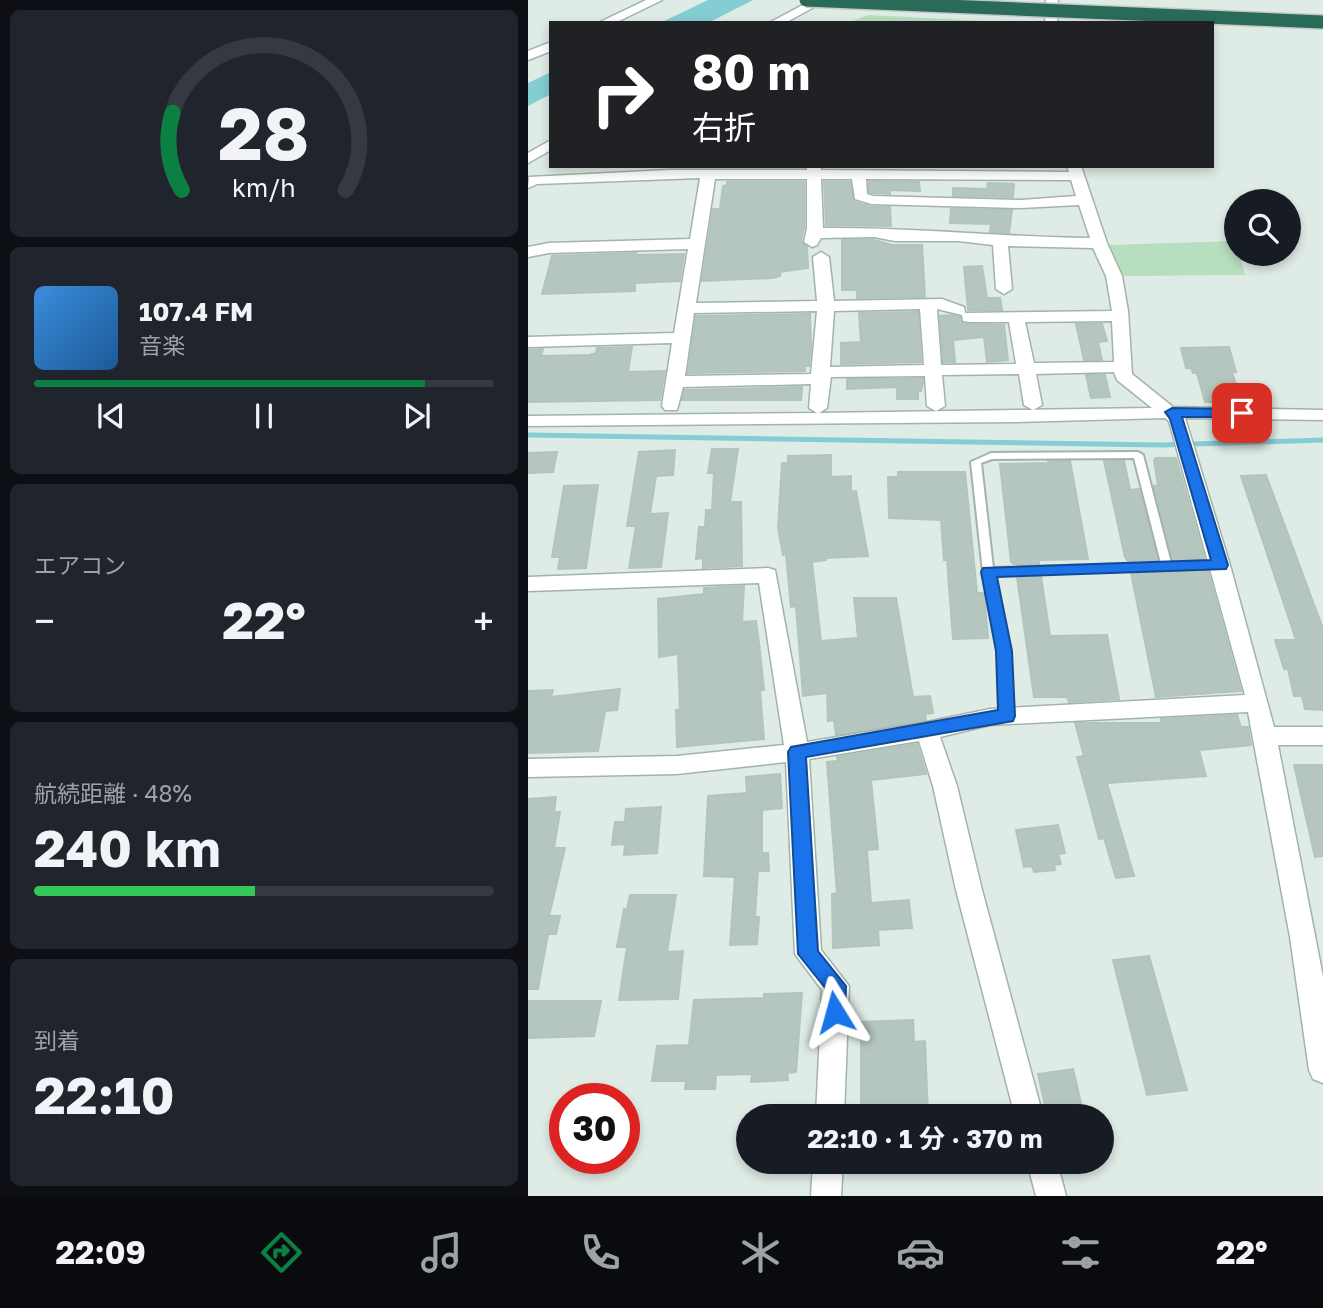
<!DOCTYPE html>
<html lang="ja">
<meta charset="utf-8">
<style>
body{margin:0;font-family:"Golos Text","Noto Sans JP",sans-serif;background:#20242c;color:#f1f3f6;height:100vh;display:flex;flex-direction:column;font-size:26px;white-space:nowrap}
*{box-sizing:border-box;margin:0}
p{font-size:23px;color:#9ea1a6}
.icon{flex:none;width:38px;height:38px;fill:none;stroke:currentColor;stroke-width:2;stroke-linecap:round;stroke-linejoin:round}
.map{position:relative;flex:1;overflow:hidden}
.sheet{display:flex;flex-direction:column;gap:10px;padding:10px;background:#0d0f14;width:528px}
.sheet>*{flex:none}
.banner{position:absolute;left:21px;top:21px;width:665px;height:147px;border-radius:0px;box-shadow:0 4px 10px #0003;background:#202124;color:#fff;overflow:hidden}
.controls{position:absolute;left:696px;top:189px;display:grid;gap:14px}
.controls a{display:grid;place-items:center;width:77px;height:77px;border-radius:50%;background:#171b24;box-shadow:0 4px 10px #0003;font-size:35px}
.speed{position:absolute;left:21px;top:1083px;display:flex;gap:14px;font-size:35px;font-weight:700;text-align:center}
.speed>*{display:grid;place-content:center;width:91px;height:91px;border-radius:50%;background:#171b24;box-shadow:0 4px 10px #0003;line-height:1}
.speed .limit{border:10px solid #d22;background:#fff;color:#111}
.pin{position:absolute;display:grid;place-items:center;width:60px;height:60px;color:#fff;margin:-30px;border-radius:14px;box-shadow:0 4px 10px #0006}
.me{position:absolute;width:77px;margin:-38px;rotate:352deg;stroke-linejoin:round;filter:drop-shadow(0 0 5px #0008)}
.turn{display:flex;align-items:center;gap:24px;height:147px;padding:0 28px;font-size:32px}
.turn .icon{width:91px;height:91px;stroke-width:2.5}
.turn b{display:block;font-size:49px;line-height:60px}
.big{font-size:52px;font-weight:700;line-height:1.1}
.sheet .widget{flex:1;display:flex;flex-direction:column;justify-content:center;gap:10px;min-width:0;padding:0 24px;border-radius:10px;background:#20242c}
.sheet .dial{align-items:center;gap:0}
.dial svg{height:182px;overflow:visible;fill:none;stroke:#363941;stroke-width:7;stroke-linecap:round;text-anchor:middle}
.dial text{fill:#f1f3f6;stroke:none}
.song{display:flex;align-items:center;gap:21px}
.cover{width:84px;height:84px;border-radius:10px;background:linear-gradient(135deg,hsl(210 70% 55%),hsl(210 70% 35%))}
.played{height:7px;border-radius:4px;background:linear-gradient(90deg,#0b8043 85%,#363941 85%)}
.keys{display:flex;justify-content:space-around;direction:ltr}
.heat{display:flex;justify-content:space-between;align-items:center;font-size:38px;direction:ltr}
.charge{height:10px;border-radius:5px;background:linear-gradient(90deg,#34c759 48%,#363941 0)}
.trip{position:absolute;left:208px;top:1104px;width:378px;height:70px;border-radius:35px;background:#171b24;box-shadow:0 4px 10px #0003;font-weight:700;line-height:70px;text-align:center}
.menu{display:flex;height:112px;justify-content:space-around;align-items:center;background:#090b0e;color:#9ea1a6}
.menu .icon{width:49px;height:49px}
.menu .selected{color:#0b8043}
.menu b{font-size:32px;color:#f1f3f6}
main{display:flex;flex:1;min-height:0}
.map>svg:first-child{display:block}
.green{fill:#b7debf}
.water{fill:#84cdd3}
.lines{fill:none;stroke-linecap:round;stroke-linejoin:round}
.stream{stroke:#84cdd3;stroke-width:5}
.building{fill:#b5c6be;stroke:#b2c5bc;stroke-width:2}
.service-casing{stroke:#a2b3ac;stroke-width:4}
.minor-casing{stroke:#a2b3ac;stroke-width:3}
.service{fill:#fff;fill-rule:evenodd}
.minor{fill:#fff;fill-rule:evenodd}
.motorway-bridge-casing{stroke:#c1c8c6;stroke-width:16;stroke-linecap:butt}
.motorway-bridge{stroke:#2a6a58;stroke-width:13}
.route{fill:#1a73e8;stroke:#114b97;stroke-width:2}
</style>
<main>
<section class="sheet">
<div class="widget dial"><svg viewBox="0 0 100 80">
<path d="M14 69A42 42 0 1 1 86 69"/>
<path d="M14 69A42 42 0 0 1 10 35" stroke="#0b8043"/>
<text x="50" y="56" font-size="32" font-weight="700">28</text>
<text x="50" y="72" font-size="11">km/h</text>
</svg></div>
<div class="widget">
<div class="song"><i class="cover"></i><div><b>107.4 FM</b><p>音楽</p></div></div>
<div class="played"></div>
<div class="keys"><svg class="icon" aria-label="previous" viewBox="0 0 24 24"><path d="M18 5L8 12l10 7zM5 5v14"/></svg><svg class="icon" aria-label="pause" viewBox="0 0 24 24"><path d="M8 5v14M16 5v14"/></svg><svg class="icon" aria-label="next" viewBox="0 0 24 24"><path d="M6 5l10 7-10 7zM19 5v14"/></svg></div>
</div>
<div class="widget"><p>エアコン</p>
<div class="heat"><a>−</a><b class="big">22°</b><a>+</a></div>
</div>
<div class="widget"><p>航続距離 · 48%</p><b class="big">240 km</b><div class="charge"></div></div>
<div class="widget"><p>到着</p><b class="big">22:10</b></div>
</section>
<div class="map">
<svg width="795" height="1196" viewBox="0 0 795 1196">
<rect width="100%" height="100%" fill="#dfebe5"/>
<!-- green -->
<path class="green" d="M340 15 496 23H320Z
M708 241 709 254H711L717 275 593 276 581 245Z"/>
<!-- water -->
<path class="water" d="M180 0H225L180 23H132Z
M23 72V94L0 106V83Z"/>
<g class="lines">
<!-- stream -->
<path class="stream" d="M0 435 634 445 795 440"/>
</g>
<!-- building -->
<path class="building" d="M199 182H276V228L273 241 279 247 280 268 252 272V276L244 278 174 281 185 209H192L195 186 199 185Z
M296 182H322L326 202 343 207H362L363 226 298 225Z
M341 182H391L392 191 362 190V194L345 193 341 192Z
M460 183 486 184 485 197 425 196V188L459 189Z
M423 209 484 210 481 233 462 232 463 224 422 223Z
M314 240H346L364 245H394L397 297 329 298V290H314Z
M108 253V255L156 254 152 281 107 283V291L14 294 24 256Z
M454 266 459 298H472L474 310H440L436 267Z
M390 312 393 362 313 364V343L333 342 331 313Z
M282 314 283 345 281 366H277V371L160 373 168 316Z
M424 315 432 317 435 324 476 325 480 360 459 362 456 337 425 340 427 362H415L412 316Z
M548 324H574L579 341 570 342 574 360H556Z
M104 347 100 372 137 371 132 400 0 402V350L15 349 13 356 61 355 68 353 69 348Z
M701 347 708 372H704L710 391H705L708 402H677L669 373H665L663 368H658L653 348Z
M558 375H577L582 397 563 398Z
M319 379H395V383L393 391H390V399H369V387L319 389Z
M274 387 273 400H154L157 390Z
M184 449H210L202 502H213L214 566 175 568V558L168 559 171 527H177L178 510H184L186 473H180Z
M147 450 145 475 128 476 122 514 140 513 133 567 101 568 108 526H99L111 452Z
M29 452 25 472 0 473V453Z
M303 455V477L323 476V492L328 491 340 556 298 558V560L284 562 293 641 330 638 326 598H368L385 697 402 696 405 713 397 714 398 720 308 735 306 720 300 721 299 693 275 696 268 606 263 607 258 554 255 555 250 528 254 463H260V456Z
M628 458H648L677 560H645L626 486 630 485 626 460Z
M520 461H542L560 559 511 560V564L487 565 483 562 472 464 521 463Z
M576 461H596L602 490 611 489 630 560 600 561 597 557Z
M370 472H437L449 593H456L460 638 425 639 419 560H416L413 520 361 518 360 477H370Z
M738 475 795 629V710L777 709 774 696H766L760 669H756L747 640H768L713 476Z
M70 485 58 568 30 569 32 557H24L36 486Z
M680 571 713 691 628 697 603 573Z
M513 576 522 636 579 635 591 699 541 702 539 697H506L489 577Z
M216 586 214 622 228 621 232 651 236 690H232L236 739 149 747 148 710H152L150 654 131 657 130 599 176 594V588Z
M92 689 89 710 77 711 70 751 0 753V691L25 690 23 697Z
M709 715 713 727H720L723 745 671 750 678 776 579 783 606 876 588 878 576 838 571 839 564 812 549 757 556 756 547 723H633V719Z
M389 744 398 774 343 780 350 849 339 850 343 903 381 900 384 928 350 930 351 945 305 948 304 894 309 893 299 762 310 761 309 757Z
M766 765H795V856L787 857Z
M252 774 254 808 234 810V853H240L241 871H230L227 917H231L229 944 202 945 207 877 176 876 180 796 219 793 218 777Z
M28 797 26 812H32L26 848H37L21 916H32L28 934H20L10 989H0V799Z
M133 807 129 853 96 855 97 844 84 845 87 822H97L98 809Z
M530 825 537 853 530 854 533 864 526 865 527 870 506 872 504 866 496 867 488 830Z
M102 895H148L139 952 155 951 150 999 91 1000 99 947H89L96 909H99Z
M621 956 659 1090 619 1095 585 960Z
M274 993 268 1072 259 1073 260 1080 223 1082 224 1074 188 1075 187 1089H157L158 1081H124L129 1046 161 1045 166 1000 236 998V994Z
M0 1001H73L66 1036 0 1038Z
M385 1020 386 1042 397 1041 400 1116H333V1022Z
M545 1069 556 1116H528L526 1109 518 1110 510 1074Z"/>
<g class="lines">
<!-- service casing -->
<g class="service-casing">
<path id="service" d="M610 452 615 455 643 563 692 562 697 565 692 568 466 575 481 651 485 717 483 720H475L473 717 471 651 455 572 443 462 463 453ZM606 458 633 563 465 568 453 463 464 459Z"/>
</g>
<!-- minor casing -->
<g class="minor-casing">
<path id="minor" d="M118 0H134L87 23H70Z
M284 0H299L257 23H241Z
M518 0H530L529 23H517Z
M23 42V51L0 60V51Z
M23 140V150L0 163V153Z
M279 166H293V170L541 172 539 166H553L579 243 594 276 600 311 604 374 645 407 795 410V420L657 418 702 565 746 727H795V745H750L795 977V1083L785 1079 781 1070 762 937 720 712 462 725 412 737 429 786 454 890 515 1116H487L428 890 405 786 391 741 281 759 293 950 321 986 316 1116H288L294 990 267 954 258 762 149 774 0 777V759L149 756 256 745 231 583 0 591V577L240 568 247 570 279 742 399 722 462 709 717 695 641 421 637 418 488 422 0 426V416L289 413 281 408 283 384 155 387 149 410H137L134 406 144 343 0 347V337L146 333 160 249 21 253 0 257V247L21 243 162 239 172 178 9 184 0 188 1 177 141 170H279ZM187 179H279V228L276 242 284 247 289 245 293 238 346 237 367 241H430L465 245 468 289 476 294 484 289 480 246 565 248 578 276 584 311 437 313 436 307 414 299 306 301 301 257 293 252 285 257 289 301 168 303ZM293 179H324L327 199 343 204 493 208 551 205 562 238C472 237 384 227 295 228ZM338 179 543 180 548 196 493 200 345 196 339 194ZM392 309 396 365 302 367 306 311ZM409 309 434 315 435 321 441 322H481L488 364 413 365ZM289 311 283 374 157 376 166 313ZM584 321 586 362 506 363 497 322ZM586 372 589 380 624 408 291 413 299 408 303 377 397 376 399 406 408 411 417 406 414 375 491 374 496 405 505 410 514 405 508 374Z
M285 1162H315L313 1196H283Z
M499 1162H529L538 1196H508Z"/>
</g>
<!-- service -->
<use href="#service" class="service"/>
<!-- minor -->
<use href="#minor" class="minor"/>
<!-- motorway-bridge casing -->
<g class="motorway-bridge-casing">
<path id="motorway-bridge" d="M278 0 795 22"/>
</g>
<!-- motorway-bridge -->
<use href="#motorway-bridge" class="motorway-bridge"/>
</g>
<!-- route -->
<path class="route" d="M644 408 714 409 721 413 714 417H654L700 565 698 569 469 577 484 651 487 716 485 721 278 757 290 951 318 986 317 1012 314 1019 307 1021 300 1019 297 1012 298 989 270 954 260 752 263 747 470 710 468 651 453 572 455 568 683 560 642 419 637 412Z"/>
</svg>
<div class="controls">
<a><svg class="icon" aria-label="search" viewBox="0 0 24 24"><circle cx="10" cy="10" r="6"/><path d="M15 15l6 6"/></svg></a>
</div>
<div class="speed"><div class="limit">30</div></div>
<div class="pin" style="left:714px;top:413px;background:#d93025"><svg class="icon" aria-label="arrive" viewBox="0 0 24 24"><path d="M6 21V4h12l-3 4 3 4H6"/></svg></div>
<svg class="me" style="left:307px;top:1012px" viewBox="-20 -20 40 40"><path d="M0-17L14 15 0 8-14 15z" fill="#1a73e8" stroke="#fff" stroke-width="4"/></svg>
<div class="trip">22:10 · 1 分 · 370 m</div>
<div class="banner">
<div class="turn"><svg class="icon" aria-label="right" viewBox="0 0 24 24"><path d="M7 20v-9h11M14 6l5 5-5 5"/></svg><div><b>80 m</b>右折</div></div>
</div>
</div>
</main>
<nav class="menu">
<b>22:09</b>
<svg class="icon selected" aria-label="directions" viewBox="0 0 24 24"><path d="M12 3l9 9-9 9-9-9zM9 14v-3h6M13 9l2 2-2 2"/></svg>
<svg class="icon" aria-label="music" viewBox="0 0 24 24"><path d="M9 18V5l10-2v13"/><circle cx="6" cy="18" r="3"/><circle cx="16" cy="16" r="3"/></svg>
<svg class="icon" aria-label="phone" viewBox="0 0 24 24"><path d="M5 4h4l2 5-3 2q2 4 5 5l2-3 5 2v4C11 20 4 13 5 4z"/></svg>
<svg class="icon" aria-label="climate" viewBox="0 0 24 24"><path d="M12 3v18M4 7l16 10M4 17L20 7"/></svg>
<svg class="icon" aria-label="car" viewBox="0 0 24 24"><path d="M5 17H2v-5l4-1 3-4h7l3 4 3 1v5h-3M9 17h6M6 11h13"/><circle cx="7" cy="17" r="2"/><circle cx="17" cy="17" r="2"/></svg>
<svg class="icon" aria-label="filters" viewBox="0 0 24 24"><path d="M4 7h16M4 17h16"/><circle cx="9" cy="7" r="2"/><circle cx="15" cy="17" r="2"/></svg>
<b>22°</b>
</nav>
